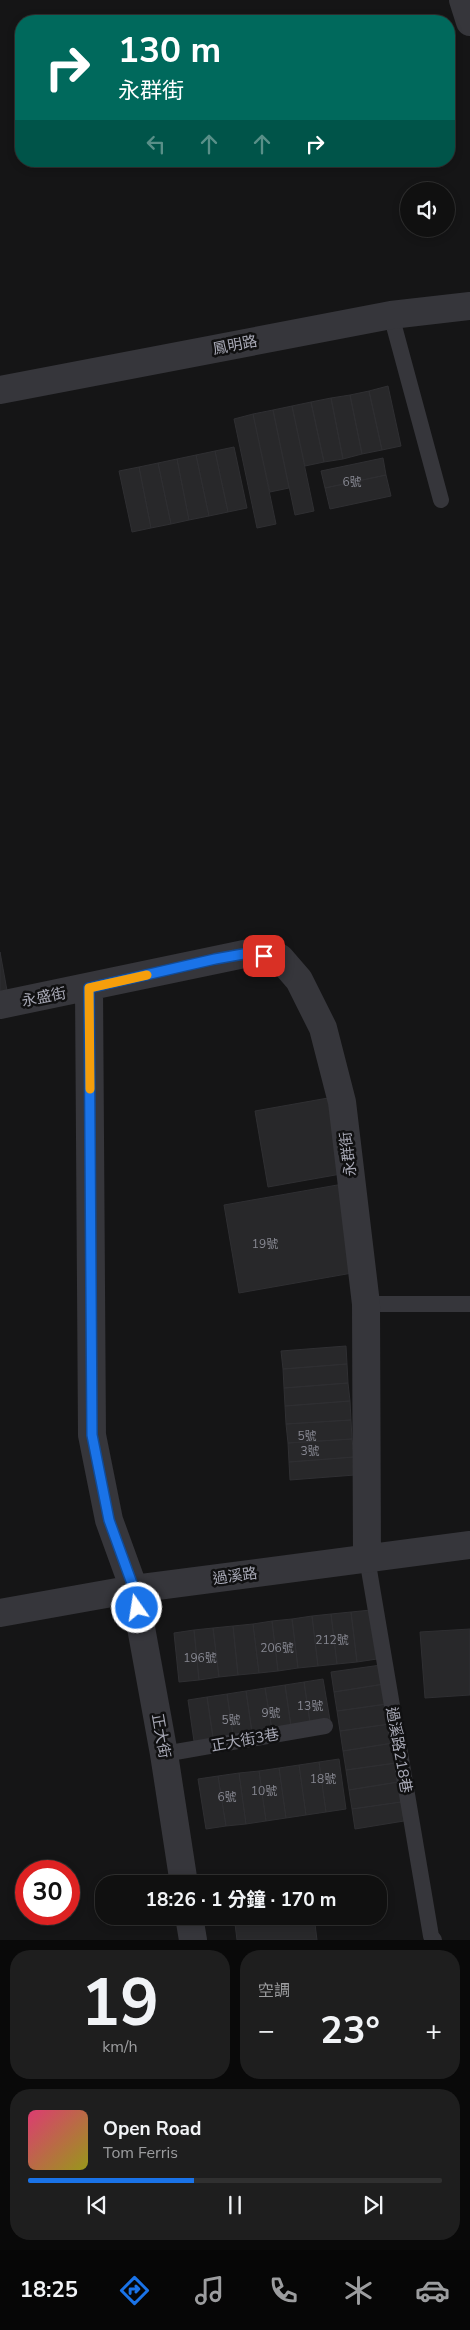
<!DOCTYPE html>
<html lang="zh-TW">
<meta charset="utf-8">
<style>
body{margin:0;font-family:"Nunito Sans","Noto Sans TC",sans-serif;background:#1e1e1e;color:#f1f3f6;height:100vh;display:flex;flex-direction:column;font-size:19px;white-space:nowrap}
*{box-sizing:border-box;margin:0}
p{font-size:16px;color:#9c9d9f}
.icon{flex:none;width:28px;height:28px;fill:none;stroke:currentColor;stroke-width:2;stroke-linecap:round;stroke-linejoin:round}
.map{position:relative;height:1940px;overflow:hidden}
.side{display:flex;flex-direction:column;gap:10px;padding:10px;background:#090909;flex:1}
.side>*{flex:none}
.banner{position:absolute;left:15px;top:15px;width:440px;height:152px;border-radius:20px;box-shadow:0 2px 8px #0003,0 0 0 1px #303030;background:#00695c;color:#fff;overflow:hidden}
.tools{position:absolute;left:400px;top:182px;display:grid;gap:10px}
.tools a{display:grid;place-items:center;width:55px;height:55px;border-radius:50%;background:#101010;box-shadow:0 2px 8px #0003,0 0 0 1px #303030;font-size:25px}
.speed{position:absolute;left:15px;top:1860px;display:flex;gap:10px;font-size:25px;font-weight:700;text-align:center}
.speed>*{display:grid;place-content:center;width:65px;height:65px;border-radius:50%;background:#101010;box-shadow:0 2px 8px #0003,0 0 0 1px #303030;line-height:1}
.speed .limit{border:8px solid #d22;background:#fff;color:#111}
.pin{position:absolute;display:grid;place-items:center;width:42px;height:42px;color:#fff;margin:-21px;border-radius:10px;box-shadow:0 2px 8px #0006}
.me{position:absolute;width:55px;margin:-28px;rotate:347deg;stroke-linejoin:round;filter:drop-shadow(0 0 4px #0008)}
.turn{display:flex;align-items:center;gap:18px;height:105px;padding:0 20px;font-size:22px}
.turn .icon{width:65px;height:65px;stroke-width:2.5}
.turn b{display:block;font-size:35px;line-height:42px}
.lanes{display:flex;align-items:center;height:48px;padding:0 20px;background:#0003;justify-content:center;gap:25px;direction:ltr}
.lanes .off{opacity:.35}
.big{font-size:38px;font-weight:700;line-height:1.1}
.side .card{flex:1;display:flex;flex-direction:column;justify-content:center;gap:8px;min-width:0;padding:0 18px;border-radius:20px;background:#1e1e1e}
.side .dial{align-items:center;gap:0}
.dial b{font-size:65px;line-height:1}
.song{display:flex;align-items:center;gap:15px}
.cover{width:60px;height:60px;border-radius:8px;background:linear-gradient(135deg,hsl(340 70% 55%),hsl(60 70% 35%))}
.played{height:5px;border-radius:2px;background:linear-gradient(90deg,#1a73e8 40%,#303030 40%)}
.keys{display:flex;justify-content:space-around;direction:ltr}
.heat{display:flex;justify-content:space-between;align-items:center;font-size:28px;direction:ltr}
.side .tiles{flex:1;display:grid;gap:10px;grid-template-columns:1fr 1fr}
.card:last-child{grid-column:span 2}
.trip{position:absolute;left:95px;top:1875px;width:292px;height:50px;border-radius:20px;background:#101010;box-shadow:0 2px 8px #0003,0 0 0 1px #303030;font-weight:700;line-height:50px;text-align:center}
.tab-bar{display:flex;height:80px;justify-content:space-around;align-items:center;background:#060606;color:#9c9d9f}
.tab-bar .icon{width:35px;height:35px}
.tab-bar .on{color:#1a73e8}
.tab-bar b{font-size:22px;color:#f1f3f6}
.map>svg:first-child{display:block}
.building{fill:#28282a;stroke:#2f2f32}
.lines{fill:none;stroke-linecap:round;stroke-linejoin:round}
.service{stroke:#36363b;stroke-width:16}
.minor{stroke:#36363b;stroke-width:28}
.tertiary{stroke:#36363b;stroke-width:28}
.route-casing{stroke:#114b97;stroke-width:12}
.route{stroke:#1a73e8;stroke-width:9}
.slow{stroke:#f59e0b;stroke-width:9}
.labels{text-anchor:middle;dominant-baseline:central;stroke-width:5;stroke-linejoin:round;paint-order:stroke}
.number-label{font-size:12px;fill:#878892}
.street-label{font-size:15px;fill:#a8a9b6;stroke:#101011}
</style>
<div class="map">
<svg width="470" height="1940" viewBox="0 0 470 1940">
<rect width="100%" height="100%" fill="#151516"/>
<!-- building -->
<path class="building" d="M388 386 401 446 382 450 369 391Z
M369 391 382 450 362 454 350 395Z
M350 395 362 454 343 459 331 398Z
M331 398 343 459 324 462 311 402Z
M311 402 324 462 305 466 292 406Z
M292 406 314 511 295 515 273 410Z
M273 410 289 488 270 492 253 414Z
M253 414 276 524 257 528 234 419Z
M234 447 247 508 228 512 215 451Z
M215 451 228 512 209 516 196 455Z
M196 455 209 516 189 520 177 459Z
M383 458 386 475 325 488 321 471Z
M177 459 189 520 171 524 158 463Z
M158 463 171 524 151 528 139 467Z
M139 467 151 528 132 532 119 471Z
M386 475 391 496 330 509 325 488Z
M0 952 8 996 0 998Z
M328 1098 341 1174 268 1187 255 1111Z
M343 1184 358 1272 239 1293 224 1205Z
M346 1346 347 1364 283 1369 281 1351Z
M347 1364 348 1383 284 1388 283 1369Z
M348 1383 350 1401 285 1406 284 1388Z
M350 1401 351 1420 286 1424 285 1406Z
M351 1420 352 1439 288 1443 286 1424Z
M352 1439 354 1457 289 1462 288 1443Z
M354 1457 355 1475 290 1480 289 1462Z
M371 1610 377 1659 357 1662 351 1612Z
M351 1612 357 1662 337 1664 331 1614Z
M331 1614 337 1664 318 1666 312 1616Z
M312 1616 318 1666 298 1668 292 1619Z
M292 1619 298 1668 278 1671 272 1621Z
M272 1621 278 1671 259 1673 253 1624Z
M253 1624 259 1673 238 1675 233 1626Z
M233 1626 238 1675 219 1677 213 1628Z
M213 1628 219 1677 199 1680 194 1630Z
M470 1629V1695L425 1698 420 1632Z
M194 1630 199 1680 179 1682 174 1633Z
M381 1665 384 1684 334 1692 331 1672Z
M323 1679 331 1726 311 1729 304 1682Z
M304 1682 311 1729 292 1733 285 1685Z
M384 1684 387 1704 337 1711 334 1692Z
M285 1685 292 1733 273 1736 265 1688Z
M265 1688 273 1736 253 1739 246 1691Z
M246 1691 253 1739 234 1741 227 1694Z
M227 1694 234 1741 214 1744 207 1697Z
M207 1697 214 1744 195 1748 188 1700Z
M387 1704 390 1724 340 1731 337 1711Z
M390 1724 393 1743 343 1751 340 1731Z
M393 1743 396 1763 346 1770 343 1751Z
M339 1759 346 1809 326 1812 319 1762Z
M319 1762 326 1812 306 1815 299 1765Z
M396 1763 398 1782 349 1790 346 1770Z
M299 1765 306 1815 286 1818 279 1768Z
M279 1768 286 1818 266 1821 259 1771Z
M259 1771 266 1821 246 1824 239 1773Z
M239 1773 246 1824 226 1826 218 1776Z
M218 1776 226 1826 206 1829 198 1779Z
M398 1782 401 1802 352 1809 349 1790Z
M401 1802 404 1821 355 1829 352 1809Z
M234 1916H314L317 1940H237Z"/>
<g class="lines">
<!-- service -->
<path class="service" d="M391 315 441 500
M366 1304H470
M367 1558 431 1936 434 1940
M164 1754 325 1726"/>
<!-- minor -->
<path class="minor" d="M0 390 391 315 470 306
M89 988 92 1435 109 1520 134 1589 164 1754 184 1884
M0 1005 249 953 280 958 299 980 323 1028 342 1102 366 1304 367 1558
M0 1613 134 1589 470 1545
M189 1916 193 1940"/>
<!-- tertiary -->
<path class="tertiary" d="M463 0 470 22"/>
</g>
<g class="lines">
<!-- route casing -->
<g class="route-casing">
<path id="route" d="M137 1608 134 1589 109 1520 92 1435 89 988 215 959 249 953 264 956"/>
</g>
<!-- route -->
<use href="#route" class="route"/>
<!-- slow -->
<path class="slow" d="M90 1089 89 988 147 975"/>
</g>
<g class="labels">
<!-- number labels -->
<g class="number-label">
<text x="352" y="482">6號</text>
<text x="265" y="1244">19號</text>
<text x="307" y="1436">5號</text>
<text x="310" y="1451">3號</text>
<text x="332" y="1640">212號</text>
<text x="277" y="1648">206號</text>
<text x="200" y="1658">196號</text>
<text x="310" y="1706">13號</text>
<text x="271" y="1713">9號</text>
<text x="231" y="1720">5號</text>
<text x="323" y="1779">18號</text>
<text x="264" y="1791">10號</text>
<text x="227" y="1797">6號</text>
</g>
<!-- street labels -->
<g class="street-label">
<text transform="translate(235 345) rotate(-11)">鳳明路</text>
<text transform="translate(44 997) rotate(-11)">永盛街</text>
<text transform="translate(348 1154) rotate(-97)">永群街</text>
<text transform="translate(235 1576) rotate(-8)">過溪路</text>
<text transform="translate(161 1736) rotate(80)">正大街</text>
<text transform="translate(245 1740) rotate(-10)">正大街3巷</text>
<text transform="translate(399 1750) rotate(80)">過溪路218巷</text>
</g>
</g>
</svg>
<div class="tools">
<a><svg class="icon" aria-label="sound" viewBox="0 0 24 24"><path d="M4 9h4l5-4v14l-5-4H4zM17 9q2 3 0 6"/></svg></a>
</div>
<div class="speed"><div class="limit">30</div></div>
<div class="pin" style="left:264px;top:956px;background:#d93025"><svg class="icon" aria-label="arrive" viewBox="0 0 24 24"><path d="M6 21V4h12l-3 4 3 4H6"/></svg></div>
<svg class="me" style="left:137px;top:1608px" viewBox="-20 -20 40 40"><circle r="17" fill="#1a73e8" stroke="#fff" stroke-width="3"/><path d="M0-11L8 9 0 5-8 9z" fill="#fff"/></svg>
<div class="trip">18:26 · 1 分鐘 · 170 m</div>
<div class="banner">
<div class="turn"><svg class="icon" aria-label="right" viewBox="0 0 24 24"><path d="M7 20v-9h11M14 6l5 5-5 5"/></svg><div><b>130 m</b>永群街</div></div>
<div class="lanes"><svg class="icon off" aria-label="left" viewBox="0 0 24 24"><path d="M17 20v-9H6M10 6l-5 5 5 5"/></svg><svg class="icon off" aria-label="ahead" viewBox="0 0 24 24"><path d="M12 20V5M6 11l6-6 6 6"/></svg><svg class="icon off" aria-label="ahead" viewBox="0 0 24 24"><path d="M12 20V5M6 11l6-6 6 6"/></svg><svg class="icon" aria-label="right" viewBox="0 0 24 24"><path d="M7 20v-9h11M14 6l5 5-5 5"/></svg></div>
</div>
</div>
<section class="side">
<div class="tiles">
<div class="card dial"><b>19</b><p>km/h</p></div>
<div class="card"><p>空調</p>
<div class="heat"><a>−</a><b class="big">23°</b><a>+</a></div>
</div>
<div class="card">
<div class="song"><i class="cover"></i><div><b>Open Road</b><p>Tom Ferris</p></div></div>
<div class="played"></div>
<div class="keys"><svg class="icon" aria-label="previous" viewBox="0 0 24 24"><path d="M18 5L8 12l10 7zM5 5v14"/></svg><svg class="icon" aria-label="pause" viewBox="0 0 24 24"><path d="M8 5v14M16 5v14"/></svg><svg class="icon" aria-label="next" viewBox="0 0 24 24"><path d="M6 5l10 7-10 7zM19 5v14"/></svg></div>
</div>
</div>
</section>
<nav class="tab-bar">
<b>18:25</b>
<svg class="icon on" aria-label="directions" viewBox="0 0 24 24"><path d="M12 3l9 9-9 9-9-9zM9 14v-3h6M13 9l2 2-2 2"/></svg>
<svg class="icon" aria-label="music" viewBox="0 0 24 24"><path d="M9 18V5l10-2v13"/><circle cx="6" cy="18" r="3"/><circle cx="16" cy="16" r="3"/></svg>
<svg class="icon" aria-label="phone" viewBox="0 0 24 24"><path d="M5 4h4l2 5-3 2q2 4 5 5l2-3 5 2v4C11 20 4 13 5 4z"/></svg>
<svg class="icon" aria-label="climate" viewBox="0 0 24 24"><path d="M12 3v18M4 7l16 10M4 17L20 7"/></svg>
<svg class="icon" aria-label="car" viewBox="0 0 24 24"><path d="M5 17H2v-5l4-1 3-4h7l3 4 3 1v5h-3M9 17h6M6 11h13"/><circle cx="7" cy="17" r="2"/><circle cx="17" cy="17" r="2"/></svg>
</nav>
